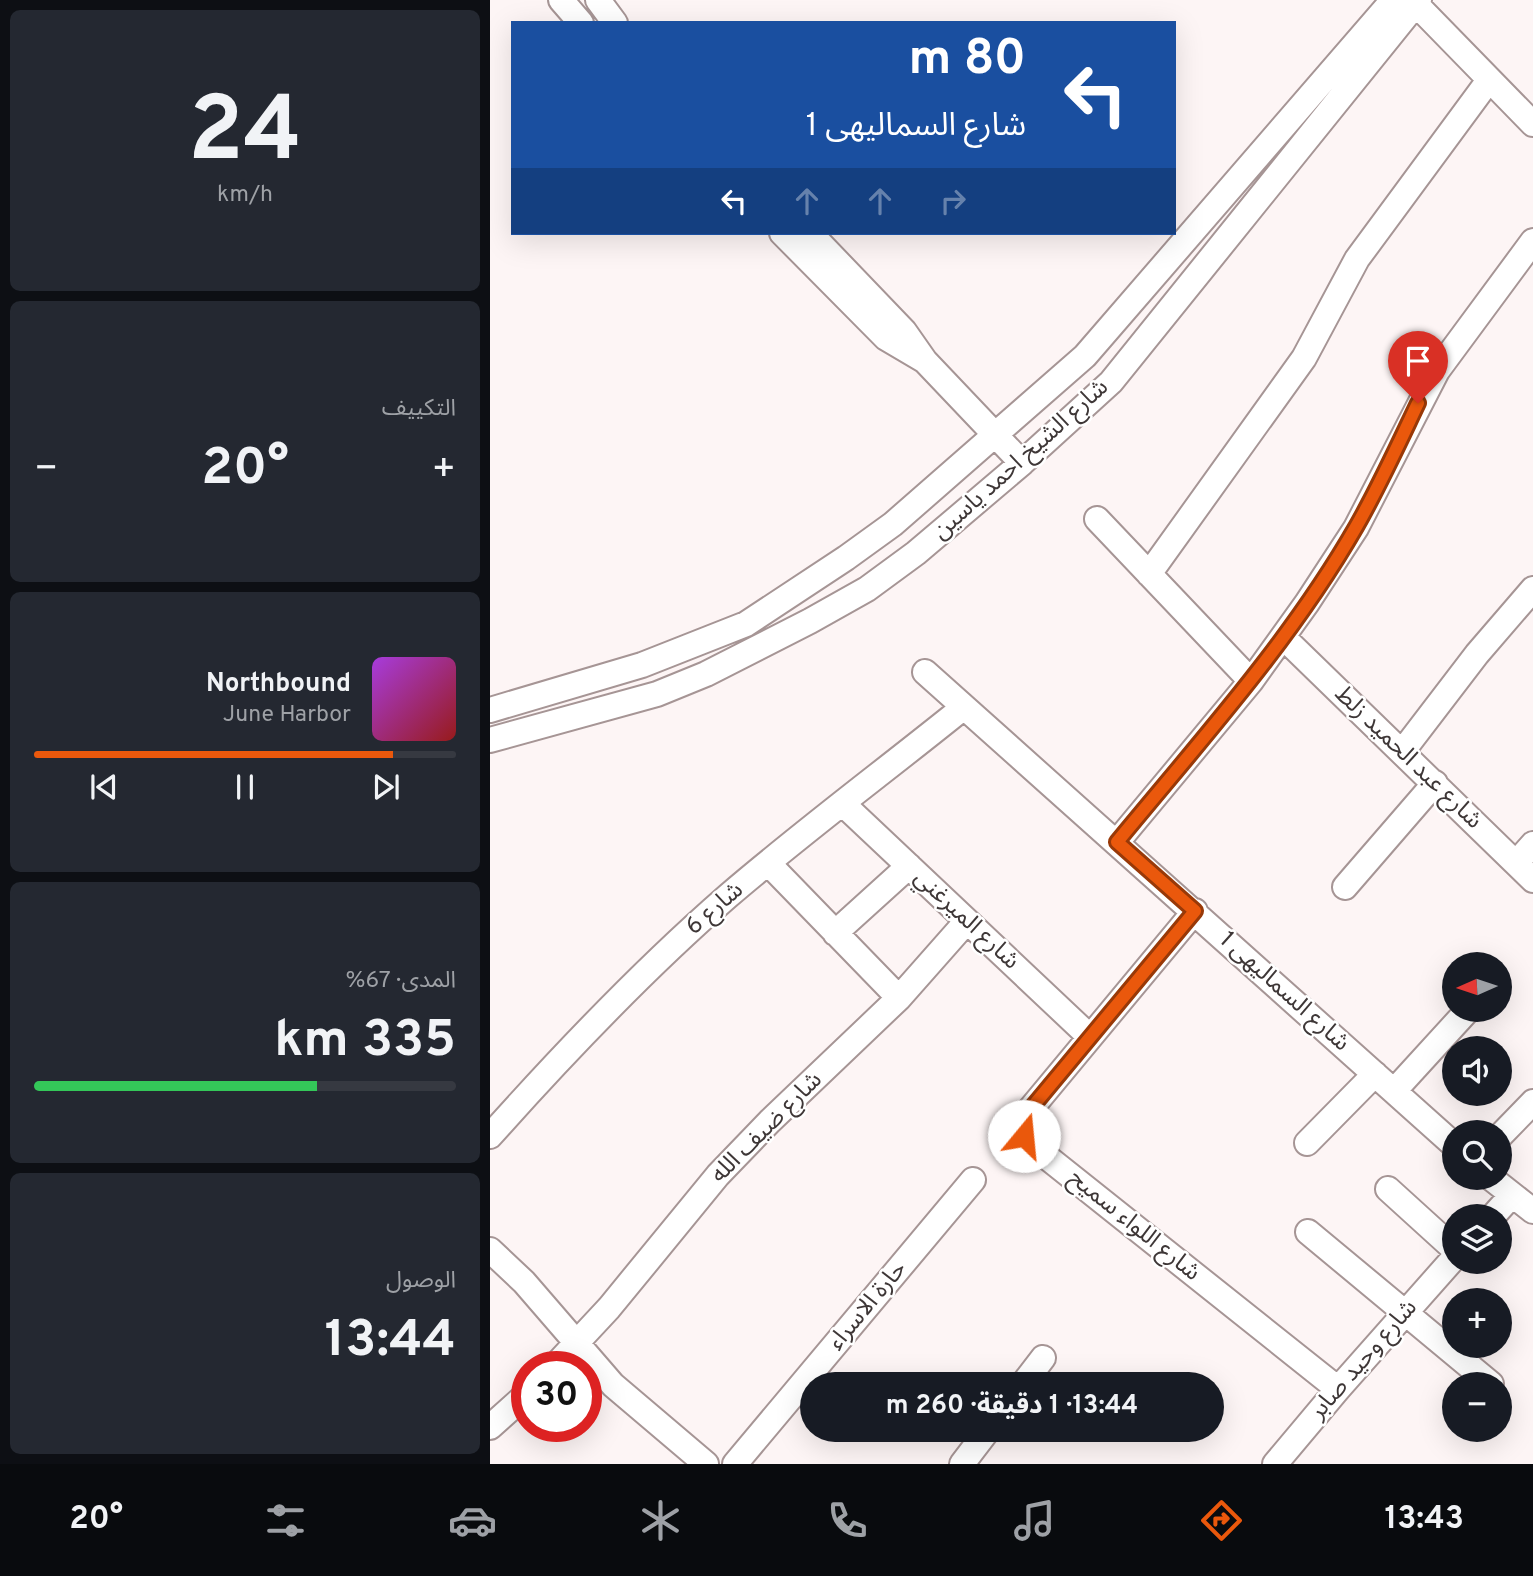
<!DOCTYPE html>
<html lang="ar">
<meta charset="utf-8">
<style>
body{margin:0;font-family:Overpass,"Noto Sans Arabic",sans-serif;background:#242831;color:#f1f3f6;direction:rtl;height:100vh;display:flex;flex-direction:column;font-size:26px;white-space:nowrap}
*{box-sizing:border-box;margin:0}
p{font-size:23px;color:#9ea1a6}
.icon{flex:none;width:38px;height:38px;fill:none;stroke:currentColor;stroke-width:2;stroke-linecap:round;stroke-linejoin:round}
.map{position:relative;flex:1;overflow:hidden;direction:ltr}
.drawer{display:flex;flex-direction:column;gap:10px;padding:10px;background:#0d0f14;width:490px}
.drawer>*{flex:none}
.hud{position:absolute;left:21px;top:21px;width:665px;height:214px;border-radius:0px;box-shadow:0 7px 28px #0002;direction:rtl;background:#1a4fa0;color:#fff;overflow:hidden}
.needle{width:46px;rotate:267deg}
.fabs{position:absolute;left:952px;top:952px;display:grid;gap:14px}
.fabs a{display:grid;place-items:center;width:70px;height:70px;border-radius:50%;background:#171b24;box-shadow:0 7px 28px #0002;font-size:35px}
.speed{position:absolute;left:21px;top:1351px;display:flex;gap:14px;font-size:35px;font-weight:700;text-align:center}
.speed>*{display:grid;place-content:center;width:91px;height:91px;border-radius:50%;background:#171b24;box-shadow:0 7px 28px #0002;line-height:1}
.speed .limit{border:10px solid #d22;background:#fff;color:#111}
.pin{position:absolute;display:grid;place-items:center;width:60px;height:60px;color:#fff;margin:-72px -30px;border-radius:50% 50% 50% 0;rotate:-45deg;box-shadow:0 0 7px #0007}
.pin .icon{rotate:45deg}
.me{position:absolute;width:77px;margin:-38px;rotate:17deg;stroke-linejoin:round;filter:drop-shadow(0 0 5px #0008)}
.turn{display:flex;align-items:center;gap:24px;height:147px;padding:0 35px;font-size:32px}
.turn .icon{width:91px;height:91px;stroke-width:2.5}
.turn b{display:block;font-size:49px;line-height:60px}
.lanes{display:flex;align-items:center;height:66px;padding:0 35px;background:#0003;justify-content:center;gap:35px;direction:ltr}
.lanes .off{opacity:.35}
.big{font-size:52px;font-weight:700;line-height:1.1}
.drawer .tile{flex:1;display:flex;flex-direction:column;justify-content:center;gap:10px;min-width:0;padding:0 24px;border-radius:10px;background:#242831}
.drawer .dial{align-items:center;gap:0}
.dial b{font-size:91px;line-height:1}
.song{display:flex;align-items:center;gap:21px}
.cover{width:84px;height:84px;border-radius:10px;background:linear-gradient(135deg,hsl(280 70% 55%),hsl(0 70% 35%))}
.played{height:7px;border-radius:4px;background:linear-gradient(90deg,#ea580c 85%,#363941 85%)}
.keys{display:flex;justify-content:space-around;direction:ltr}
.heat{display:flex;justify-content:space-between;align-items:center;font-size:38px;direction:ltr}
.charge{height:10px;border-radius:5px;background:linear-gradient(90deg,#34c759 67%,#363941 0)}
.trip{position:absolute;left:310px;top:1372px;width:424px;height:70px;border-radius:35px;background:#171b24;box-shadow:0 7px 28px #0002;font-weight:700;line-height:70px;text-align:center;direction:rtl}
.tabs{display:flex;height:112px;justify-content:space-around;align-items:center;background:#090b0e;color:#9ea1a6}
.tabs .icon{width:49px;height:49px}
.tabs .on{color:#ea580c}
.tabs b{font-size:32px;color:#f1f3f6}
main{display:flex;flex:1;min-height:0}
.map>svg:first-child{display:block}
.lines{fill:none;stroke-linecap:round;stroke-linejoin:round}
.minor-casing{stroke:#a69595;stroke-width:28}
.minor{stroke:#fff;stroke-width:24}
.route-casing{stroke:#983908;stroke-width:18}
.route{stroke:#ea580c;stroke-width:12}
.labels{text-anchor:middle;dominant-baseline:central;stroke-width:5;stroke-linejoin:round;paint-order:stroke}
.street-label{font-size:24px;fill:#3e3737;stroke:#fff}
</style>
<main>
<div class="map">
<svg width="1043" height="1464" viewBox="0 0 1043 1464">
<rect width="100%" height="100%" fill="#fdf5f5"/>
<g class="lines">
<!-- minor casing -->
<g class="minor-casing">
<path id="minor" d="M71 0 91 23
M108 0 125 23
M922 0 1043 124
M292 233 396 338 435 361 414 331 320 233
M435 361 532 463
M607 519 761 681
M659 574 814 358 867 259 999 80
M793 637 1043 880
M435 672 964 1145
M0 710 152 665 256 624 356 558 403 524 595 356 903 0
M0 740 167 694 216 674 320 621 377 589 426 553 532 463 621 382 929 0
M912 752 987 654 1043 589
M353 804 600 1037
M627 842 761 681 817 603 866 528 947 371 1043 241
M1026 863 1043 844
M279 864 409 998
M855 887 945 783
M705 911 538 1112C530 1125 531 1136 543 1146L848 1389
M345 933 419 866
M904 1091 978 1010
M0 1136C75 1052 153 970 238 896 315 830 396 770 474 707
M1010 1136 1043 1102
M817 1143 885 1074
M1001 1178 1043 1211
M898 1189 964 1249
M1003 1216 1022 1195
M818 1232 1001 1384
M0 1250 34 1282 123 1385 216 1464
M64 1367 119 1308 228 1175 280 1121 409 998 477 921
M533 1384 553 1358
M0 1427 37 1394
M245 1464 483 1180
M472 1464 498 1430
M785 1464 848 1389 964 1258"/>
</g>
<!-- minor -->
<use href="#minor" class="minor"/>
</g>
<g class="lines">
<!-- route casing -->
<g class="route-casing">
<path id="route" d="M534 1136 532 1123 538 1112 705 911 627 842C710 741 800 642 866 527 889 487 908 445 928 403"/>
</g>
<!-- route -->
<use href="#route" class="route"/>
</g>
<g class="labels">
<!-- street labels -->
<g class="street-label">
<text transform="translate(531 460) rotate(-42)">شارع الشيخ احمد ياسين</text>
<text transform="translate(918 758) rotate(44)">شارع عبد الحميد زلط</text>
<text transform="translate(225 909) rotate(-41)">شارع 6</text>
<text transform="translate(476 920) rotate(43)">شارع الميرغني</text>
<text transform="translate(794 992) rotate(42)">شارع السماليهى 1</text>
<text transform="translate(277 1128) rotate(-45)">شارع ضيف الله</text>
<text transform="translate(644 1226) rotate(39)">شارع اللواء سميح</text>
<text transform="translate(378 1306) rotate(-50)">حارة الاسراء</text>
<text transform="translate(874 1360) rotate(-49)">شارع وحيد صابر</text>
</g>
</g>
</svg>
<div class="fabs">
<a><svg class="needle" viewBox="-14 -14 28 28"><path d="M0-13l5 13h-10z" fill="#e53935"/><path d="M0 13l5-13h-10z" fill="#9ea1a6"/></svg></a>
<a><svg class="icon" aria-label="sound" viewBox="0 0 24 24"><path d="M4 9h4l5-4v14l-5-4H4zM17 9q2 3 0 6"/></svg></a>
<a><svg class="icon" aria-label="search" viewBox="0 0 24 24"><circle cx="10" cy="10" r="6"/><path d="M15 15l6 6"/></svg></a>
<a><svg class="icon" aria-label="layers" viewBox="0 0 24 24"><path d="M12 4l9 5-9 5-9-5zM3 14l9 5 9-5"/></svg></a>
<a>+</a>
<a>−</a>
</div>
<div class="speed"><div class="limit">30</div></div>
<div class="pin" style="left:928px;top:403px;background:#d93025"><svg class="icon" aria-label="arrive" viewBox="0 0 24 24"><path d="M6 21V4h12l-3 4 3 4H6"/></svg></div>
<svg class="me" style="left:534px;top:1136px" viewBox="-20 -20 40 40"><circle r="19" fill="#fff"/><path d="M0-13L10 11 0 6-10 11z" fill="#ea580c"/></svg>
<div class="trip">13:44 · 1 دقيقة · 260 m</div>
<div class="hud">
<div class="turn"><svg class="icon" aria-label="left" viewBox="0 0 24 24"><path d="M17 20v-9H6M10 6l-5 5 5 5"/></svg><div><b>80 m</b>شارع السماليهى 1</div></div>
<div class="lanes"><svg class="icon" aria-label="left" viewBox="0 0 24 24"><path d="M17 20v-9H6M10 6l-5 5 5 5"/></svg><svg class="icon off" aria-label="ahead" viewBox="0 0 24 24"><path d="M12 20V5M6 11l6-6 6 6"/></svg><svg class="icon off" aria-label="ahead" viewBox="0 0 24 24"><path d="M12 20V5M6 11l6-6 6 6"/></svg><svg class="icon off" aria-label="right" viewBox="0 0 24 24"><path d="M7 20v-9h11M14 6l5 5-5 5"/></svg></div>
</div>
</div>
<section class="drawer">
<div class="tile dial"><b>24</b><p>km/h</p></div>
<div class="tile"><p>التكييف</p>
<div class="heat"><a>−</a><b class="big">20°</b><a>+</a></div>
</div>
<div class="tile">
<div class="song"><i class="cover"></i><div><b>Northbound</b><p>June Harbor</p></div></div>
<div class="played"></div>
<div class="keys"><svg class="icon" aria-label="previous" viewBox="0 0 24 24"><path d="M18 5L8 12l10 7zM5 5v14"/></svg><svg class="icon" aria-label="pause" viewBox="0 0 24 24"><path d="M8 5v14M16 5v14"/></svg><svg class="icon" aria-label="next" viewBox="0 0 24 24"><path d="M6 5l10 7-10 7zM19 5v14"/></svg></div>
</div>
<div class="tile"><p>المدى · 67%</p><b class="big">335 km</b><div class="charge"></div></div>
<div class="tile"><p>الوصول</p><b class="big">13:44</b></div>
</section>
</main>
<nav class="tabs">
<b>13:43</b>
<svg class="icon on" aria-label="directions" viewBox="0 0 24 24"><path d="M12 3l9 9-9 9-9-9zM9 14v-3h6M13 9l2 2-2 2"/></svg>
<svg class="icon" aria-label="music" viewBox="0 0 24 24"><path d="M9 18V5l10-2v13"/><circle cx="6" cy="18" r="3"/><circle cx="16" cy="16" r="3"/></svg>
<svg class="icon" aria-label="phone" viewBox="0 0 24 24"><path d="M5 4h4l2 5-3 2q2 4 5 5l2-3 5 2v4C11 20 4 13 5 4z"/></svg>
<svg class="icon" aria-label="climate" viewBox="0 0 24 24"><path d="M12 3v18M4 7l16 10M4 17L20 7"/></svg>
<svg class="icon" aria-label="car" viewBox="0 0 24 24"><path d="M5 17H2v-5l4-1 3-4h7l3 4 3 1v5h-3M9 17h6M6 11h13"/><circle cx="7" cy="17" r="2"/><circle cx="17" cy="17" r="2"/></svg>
<svg class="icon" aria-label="filters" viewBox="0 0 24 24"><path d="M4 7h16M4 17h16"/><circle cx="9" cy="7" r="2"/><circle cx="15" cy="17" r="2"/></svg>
<b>20°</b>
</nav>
